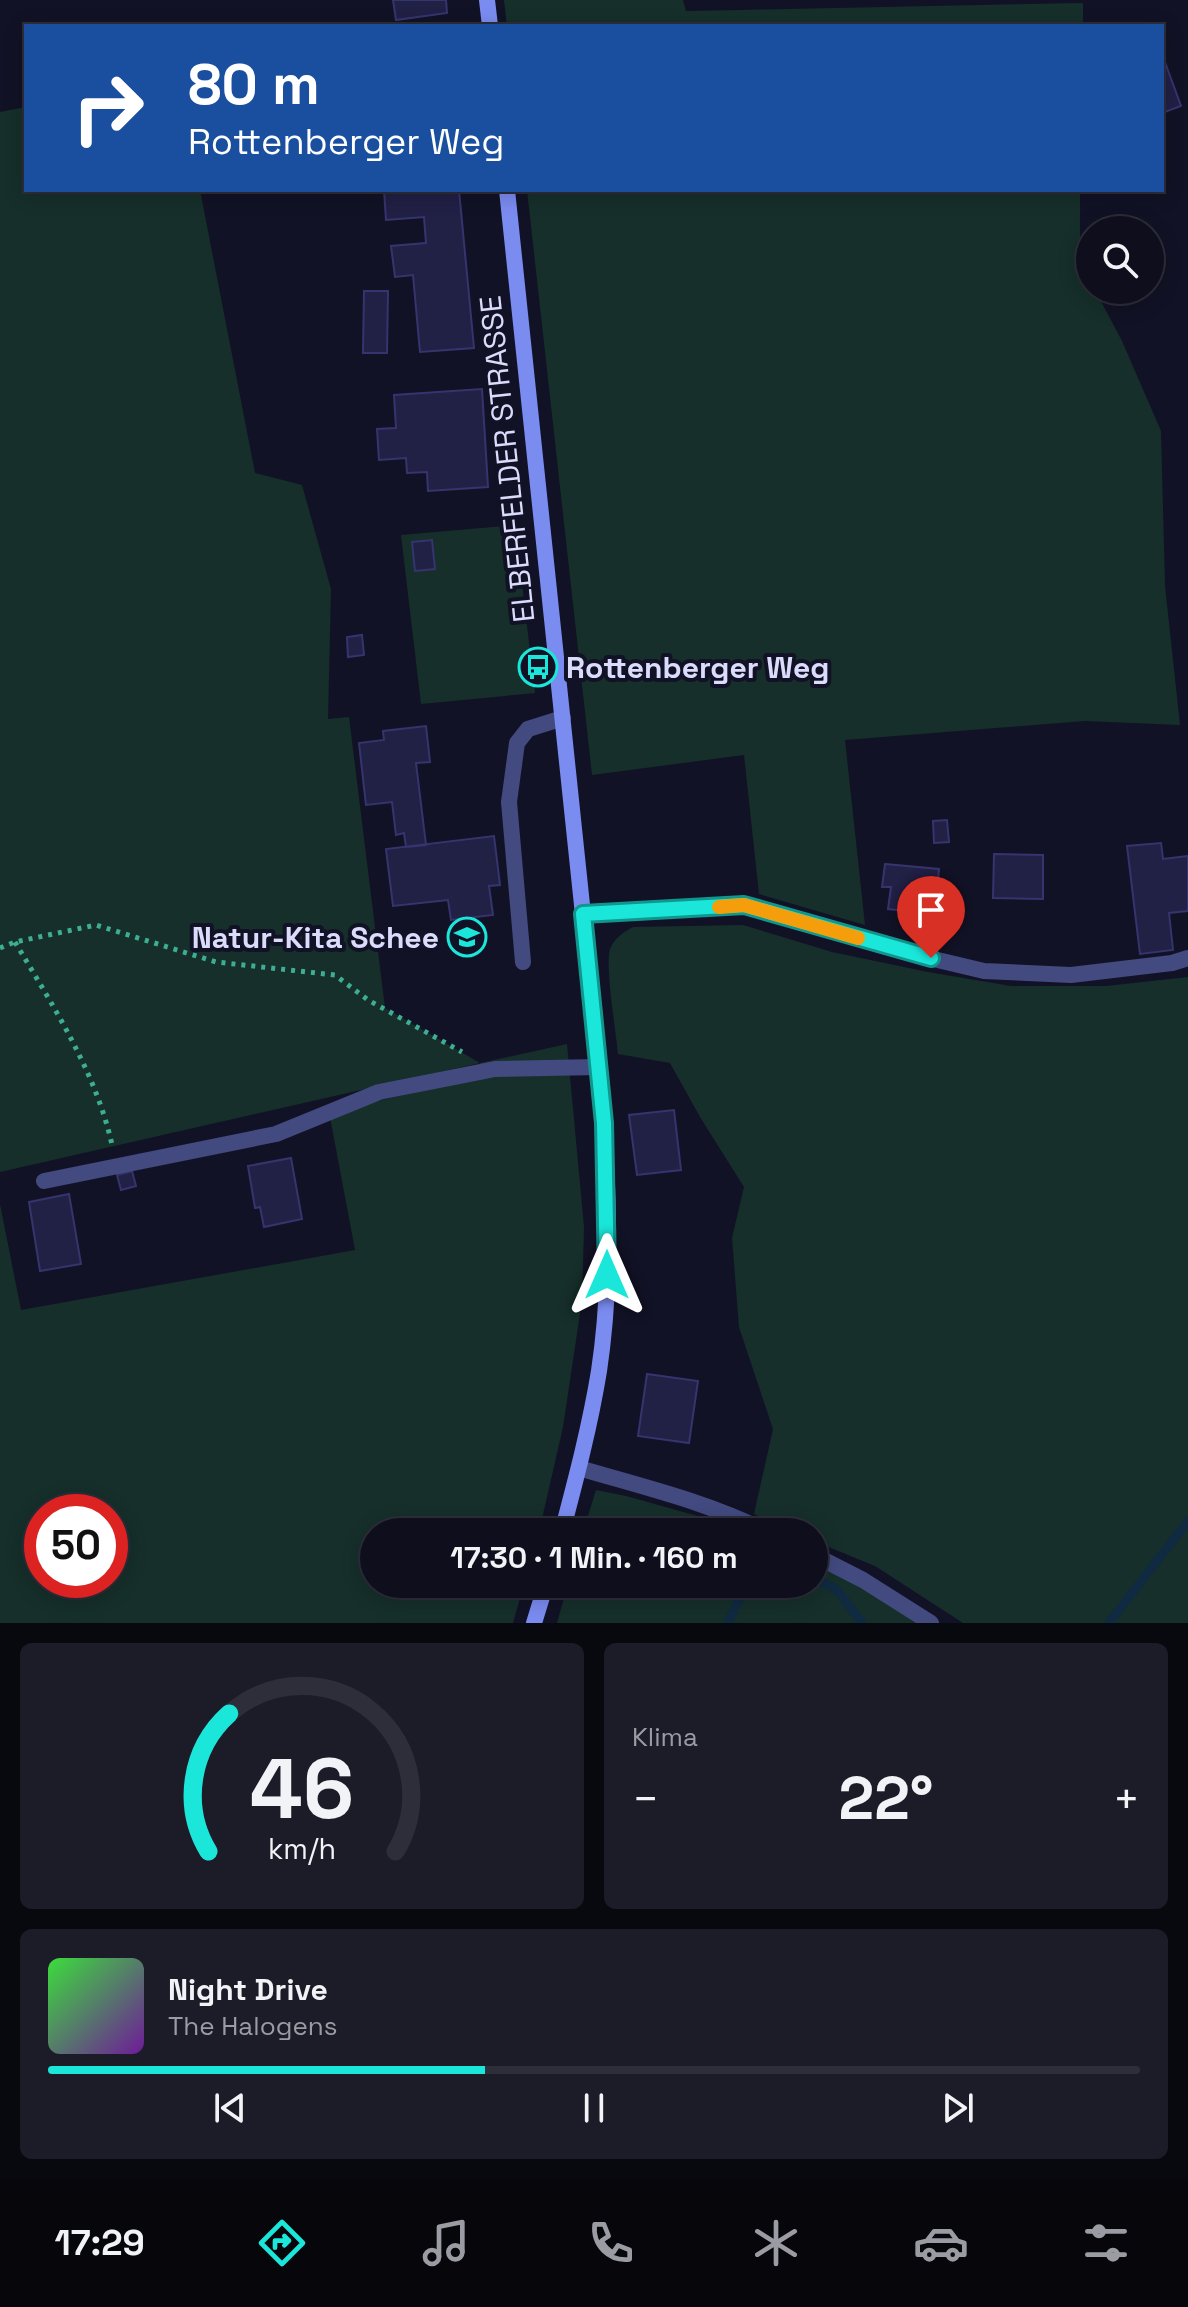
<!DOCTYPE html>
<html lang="de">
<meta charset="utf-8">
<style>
body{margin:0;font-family:"Space Grotesk",sans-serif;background:#1c1c29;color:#f1f3f6;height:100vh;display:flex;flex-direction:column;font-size:30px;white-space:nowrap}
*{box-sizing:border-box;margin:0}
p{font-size:26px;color:#9b9ca3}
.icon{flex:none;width:44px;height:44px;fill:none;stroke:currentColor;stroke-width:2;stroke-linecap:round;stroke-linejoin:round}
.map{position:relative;height:1623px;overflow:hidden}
.panel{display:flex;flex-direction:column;gap:20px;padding:20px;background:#08080f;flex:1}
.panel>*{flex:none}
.top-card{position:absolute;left:24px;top:24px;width:1140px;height:168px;border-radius:0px;box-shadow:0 4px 20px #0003,0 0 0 2px #2e2e3b;background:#1a4fa0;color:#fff;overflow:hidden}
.fabs{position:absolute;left:1076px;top:216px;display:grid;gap:16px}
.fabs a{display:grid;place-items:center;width:88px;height:88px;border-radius:50%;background:#0e0e1c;box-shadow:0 4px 20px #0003,0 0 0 2px #2e2e3b;font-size:40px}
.speed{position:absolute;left:24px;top:1494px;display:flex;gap:16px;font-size:40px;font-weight:700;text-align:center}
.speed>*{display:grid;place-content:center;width:104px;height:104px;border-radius:50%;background:#0e0e1c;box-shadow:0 4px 20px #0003,0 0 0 2px #2e2e3b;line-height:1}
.speed .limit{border:12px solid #d22;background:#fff;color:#111}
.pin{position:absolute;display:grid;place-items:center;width:68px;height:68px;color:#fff;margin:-82px -34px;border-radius:50% 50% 50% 0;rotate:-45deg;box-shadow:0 0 8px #0007}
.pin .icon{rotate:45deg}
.me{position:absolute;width:88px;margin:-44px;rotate:0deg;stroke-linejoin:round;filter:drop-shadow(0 0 6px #0008)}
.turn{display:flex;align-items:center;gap:28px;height:168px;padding:0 32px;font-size:36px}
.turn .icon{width:104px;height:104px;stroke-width:2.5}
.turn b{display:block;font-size:56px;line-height:68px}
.big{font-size:60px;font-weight:600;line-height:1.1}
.panel .tile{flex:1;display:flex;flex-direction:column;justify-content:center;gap:12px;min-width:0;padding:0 28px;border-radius:12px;background:#1c1c29}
.panel .dial{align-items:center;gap:0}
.dial svg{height:208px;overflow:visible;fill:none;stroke:#2e2e3b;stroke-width:7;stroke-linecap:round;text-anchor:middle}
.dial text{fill:#f1f3f6;stroke:none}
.song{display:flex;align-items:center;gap:24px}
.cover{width:96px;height:96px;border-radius:12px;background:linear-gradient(135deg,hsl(120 70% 55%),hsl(280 70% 35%))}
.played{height:8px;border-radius:4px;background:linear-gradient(90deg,#1ae7da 40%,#2e2e3b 40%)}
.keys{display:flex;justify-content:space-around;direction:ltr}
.heat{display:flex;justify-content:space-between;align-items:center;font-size:44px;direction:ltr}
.panel .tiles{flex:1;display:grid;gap:20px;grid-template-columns:1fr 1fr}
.tile:last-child{grid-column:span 2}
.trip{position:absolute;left:360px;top:1518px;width:468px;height:80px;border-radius:40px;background:#0e0e1c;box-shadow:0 4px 20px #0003,0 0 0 2px #2e2e3b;font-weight:600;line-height:80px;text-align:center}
.tab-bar{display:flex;height:128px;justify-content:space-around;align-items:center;background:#06060b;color:#9b9ca3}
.tab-bar .icon{width:56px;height:56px}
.tab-bar .current{color:#1ae7da}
.tab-bar b{font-size:36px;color:#f1f3f6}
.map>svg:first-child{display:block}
.green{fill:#162f2a;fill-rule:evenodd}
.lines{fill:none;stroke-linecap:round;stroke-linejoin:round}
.stream{stroke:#102a41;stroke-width:9}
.building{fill:#212045;stroke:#36346e;stroke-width:2}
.path{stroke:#3dad94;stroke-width:5;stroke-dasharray:4 6;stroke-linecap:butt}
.service{stroke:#424a80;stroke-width:16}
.minor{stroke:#424a80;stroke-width:16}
.secondary{stroke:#7b8cf1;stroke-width:16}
.route-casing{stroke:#11968e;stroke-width:20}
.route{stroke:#1ae7da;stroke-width:14}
.slow{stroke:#f59e0b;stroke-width:14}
.labels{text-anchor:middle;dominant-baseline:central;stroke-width:8;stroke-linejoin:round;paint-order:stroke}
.street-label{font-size:30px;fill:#dbdcfb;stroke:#121226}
.poi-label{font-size:30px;font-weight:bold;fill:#dbdcfb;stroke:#121226;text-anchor:start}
</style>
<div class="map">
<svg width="1188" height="1623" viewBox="0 0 1188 1623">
<rect width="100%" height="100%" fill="#121226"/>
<!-- green -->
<path class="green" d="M504 0H683L686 11 1083 3V26H507Z
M26 107V190H200L255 473 302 485 331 589 328 719 349 717 385 1008 480 1063 567 1044 584 1227 582 1300 563 1427 539 1532H374V1584H524L513 1623H0V1204L21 1310 355 1250 329 1112 484 1077 480 1063 0 1172V112ZM42 1512H110V1580H42Z
M527 190H1080V261L1090 281V290H1095L1122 341 1161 431 1165 586 1180 725 1085 721 845 740 865 925 759 894 744 755 592 775Z
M515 525 535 693 421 704 401 535Z
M743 925 832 952 928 972 1011 986H1106L1188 977V1623H963L875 1566 814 1541V1532H791L754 1514 773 1429 739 1327 732 1238 744 1187 700 1117 670 1063 618 1054C616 1032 605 967 610 949 614 939 623 932 633 927Z
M596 1490 626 1496 755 1532H583Z
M814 1558 926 1623H557L568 1584H814Z"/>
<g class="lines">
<!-- stream -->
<path class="stream" d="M814 1577 838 1591 862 1623
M728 1623 739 1599 763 1584
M1109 1623 1188 1521"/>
</g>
<!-- building -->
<path class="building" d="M393 0H446L447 13 396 20Z
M1162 54 1181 106 1162 113Z
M384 190H459L474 348 420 352 413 275 395 277 391 246 426 243 424 217 386 220Z
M364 291H388L387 353H363Z
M482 389 488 487 428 491 427 472 407 473 406 458 379 460 377 429 396 428 394 395Z
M432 540 435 569 415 571 412 542Z
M362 635 364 655 348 657 347 637Z
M426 726 430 762 416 763 426 845 406 847 404 833 396 835 392 802 366 805 359 743 384 740 383 731Z
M947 820 949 842 934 843 933 821Z
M494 836 500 885 489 886 493 915 451 920 448 900 393 906 386 849Z
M1161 843 1163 859 1188 856V911L1169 913 1173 950 1140 954 1127 846Z
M994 854 1043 855V899L993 898Z
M885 864 939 869 935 914 888 909 891 887H882Z
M674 1110 681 1170 637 1175 629 1115Z
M291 1158 302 1219 264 1227 260 1207 255 1208 248 1166Z
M132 1171 136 1186 121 1190 117 1175Z
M69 1194 81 1264 40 1271 29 1202Z
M647 1374 698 1381 689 1443 638 1436Z"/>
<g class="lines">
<!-- path -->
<path class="path" d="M15 942C53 1006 96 1072 112 1145
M0 948 15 942 96 925 216 962 335 975 368 1000 462 1052"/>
<!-- service -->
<path class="service" d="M523 962 509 802 517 743 528 729 563 718
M44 1181 276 1134 379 1092 495 1069 599 1067"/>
<!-- minor -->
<path class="minor" d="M583 914 744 905 904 952 984 971 1071 975 1172 963 1188 958
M579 1468C643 1487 708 1502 767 1532
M814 1555 863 1580 931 1623"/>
<!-- secondary -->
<path class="secondary" d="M487 0 490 26
M507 190 599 1067C608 1167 614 1271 599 1371 590 1426 576 1479 562 1532
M534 1623 546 1584"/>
</g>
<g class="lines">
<!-- route casing -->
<g class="route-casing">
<path id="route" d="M607 1275 604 1123 583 914 744 905 931 958"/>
</g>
<!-- route -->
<use href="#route" class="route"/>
<!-- slow -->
<path class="slow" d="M719 907 744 905 858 938"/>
</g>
<!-- icons -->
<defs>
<g id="bus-ring" transform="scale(2)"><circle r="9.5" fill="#121226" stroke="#1ae7da" stroke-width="1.5"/><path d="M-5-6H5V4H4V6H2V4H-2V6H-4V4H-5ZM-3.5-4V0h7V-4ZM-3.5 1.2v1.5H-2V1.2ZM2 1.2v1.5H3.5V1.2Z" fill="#1ae7da"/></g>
<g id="school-ring" transform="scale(2)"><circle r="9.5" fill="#121226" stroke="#1ae7da" stroke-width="1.5"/><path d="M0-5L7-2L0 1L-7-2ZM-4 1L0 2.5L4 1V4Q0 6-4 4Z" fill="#1ae7da"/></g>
</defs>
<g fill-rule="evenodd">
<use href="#bus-ring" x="538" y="667"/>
<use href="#school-ring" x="467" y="937"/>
</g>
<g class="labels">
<!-- street labels -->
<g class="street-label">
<text transform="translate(507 459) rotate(-96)">ELBERFELDER STRASSE</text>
</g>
<!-- poi labels -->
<g class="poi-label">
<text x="566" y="667">Rottenberger Weg</text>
<text x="439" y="937" text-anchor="end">Natur-Kita Schee</text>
</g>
</g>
</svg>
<div class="fabs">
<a><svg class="icon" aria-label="search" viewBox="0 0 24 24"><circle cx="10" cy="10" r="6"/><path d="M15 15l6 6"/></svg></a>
</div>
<div class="speed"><div class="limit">50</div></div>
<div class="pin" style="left:931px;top:958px;background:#d93025"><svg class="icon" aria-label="arrive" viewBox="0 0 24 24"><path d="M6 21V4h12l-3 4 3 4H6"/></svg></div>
<svg class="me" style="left:607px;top:1275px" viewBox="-20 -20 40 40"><path d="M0-17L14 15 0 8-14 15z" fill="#1ae7da" stroke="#fff" stroke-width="4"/></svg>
<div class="trip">17:30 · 1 Min. · 160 m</div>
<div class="top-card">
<div class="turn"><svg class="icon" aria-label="right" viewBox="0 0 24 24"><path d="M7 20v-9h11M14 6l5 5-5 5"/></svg><div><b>80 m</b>Rottenberger Weg</div></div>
</div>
</div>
<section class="panel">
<div class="tiles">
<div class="tile dial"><svg viewBox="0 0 100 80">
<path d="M14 69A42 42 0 1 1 86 69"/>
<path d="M14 69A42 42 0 0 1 22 16" stroke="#1ae7da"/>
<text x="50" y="56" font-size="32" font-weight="700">46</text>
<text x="50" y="72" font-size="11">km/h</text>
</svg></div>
<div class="tile"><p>Klima</p>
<div class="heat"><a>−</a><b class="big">22°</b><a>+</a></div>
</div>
<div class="tile">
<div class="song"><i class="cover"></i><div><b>Night Drive</b><p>The Halogens</p></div></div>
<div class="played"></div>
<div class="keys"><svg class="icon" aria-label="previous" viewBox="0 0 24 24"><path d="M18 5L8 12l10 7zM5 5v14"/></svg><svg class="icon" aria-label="pause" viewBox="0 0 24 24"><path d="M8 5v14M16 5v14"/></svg><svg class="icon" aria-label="next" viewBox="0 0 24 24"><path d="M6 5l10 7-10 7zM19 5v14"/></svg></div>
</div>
</div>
</section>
<nav class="tab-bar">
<b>17:29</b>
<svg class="icon current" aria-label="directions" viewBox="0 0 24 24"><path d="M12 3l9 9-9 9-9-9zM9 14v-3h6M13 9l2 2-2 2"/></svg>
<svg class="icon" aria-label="music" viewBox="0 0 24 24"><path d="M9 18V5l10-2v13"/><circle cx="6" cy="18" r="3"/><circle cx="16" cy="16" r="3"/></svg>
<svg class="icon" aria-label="phone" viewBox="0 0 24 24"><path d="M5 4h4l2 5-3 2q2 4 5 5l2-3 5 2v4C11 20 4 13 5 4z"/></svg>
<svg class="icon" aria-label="climate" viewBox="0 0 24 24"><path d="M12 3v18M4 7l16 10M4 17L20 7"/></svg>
<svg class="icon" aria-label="car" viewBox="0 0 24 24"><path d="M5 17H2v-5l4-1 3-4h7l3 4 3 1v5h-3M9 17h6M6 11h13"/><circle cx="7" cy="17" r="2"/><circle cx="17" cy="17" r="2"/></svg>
<svg class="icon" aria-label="filters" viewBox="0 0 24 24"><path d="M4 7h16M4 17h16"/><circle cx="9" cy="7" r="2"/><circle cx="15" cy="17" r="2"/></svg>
</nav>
